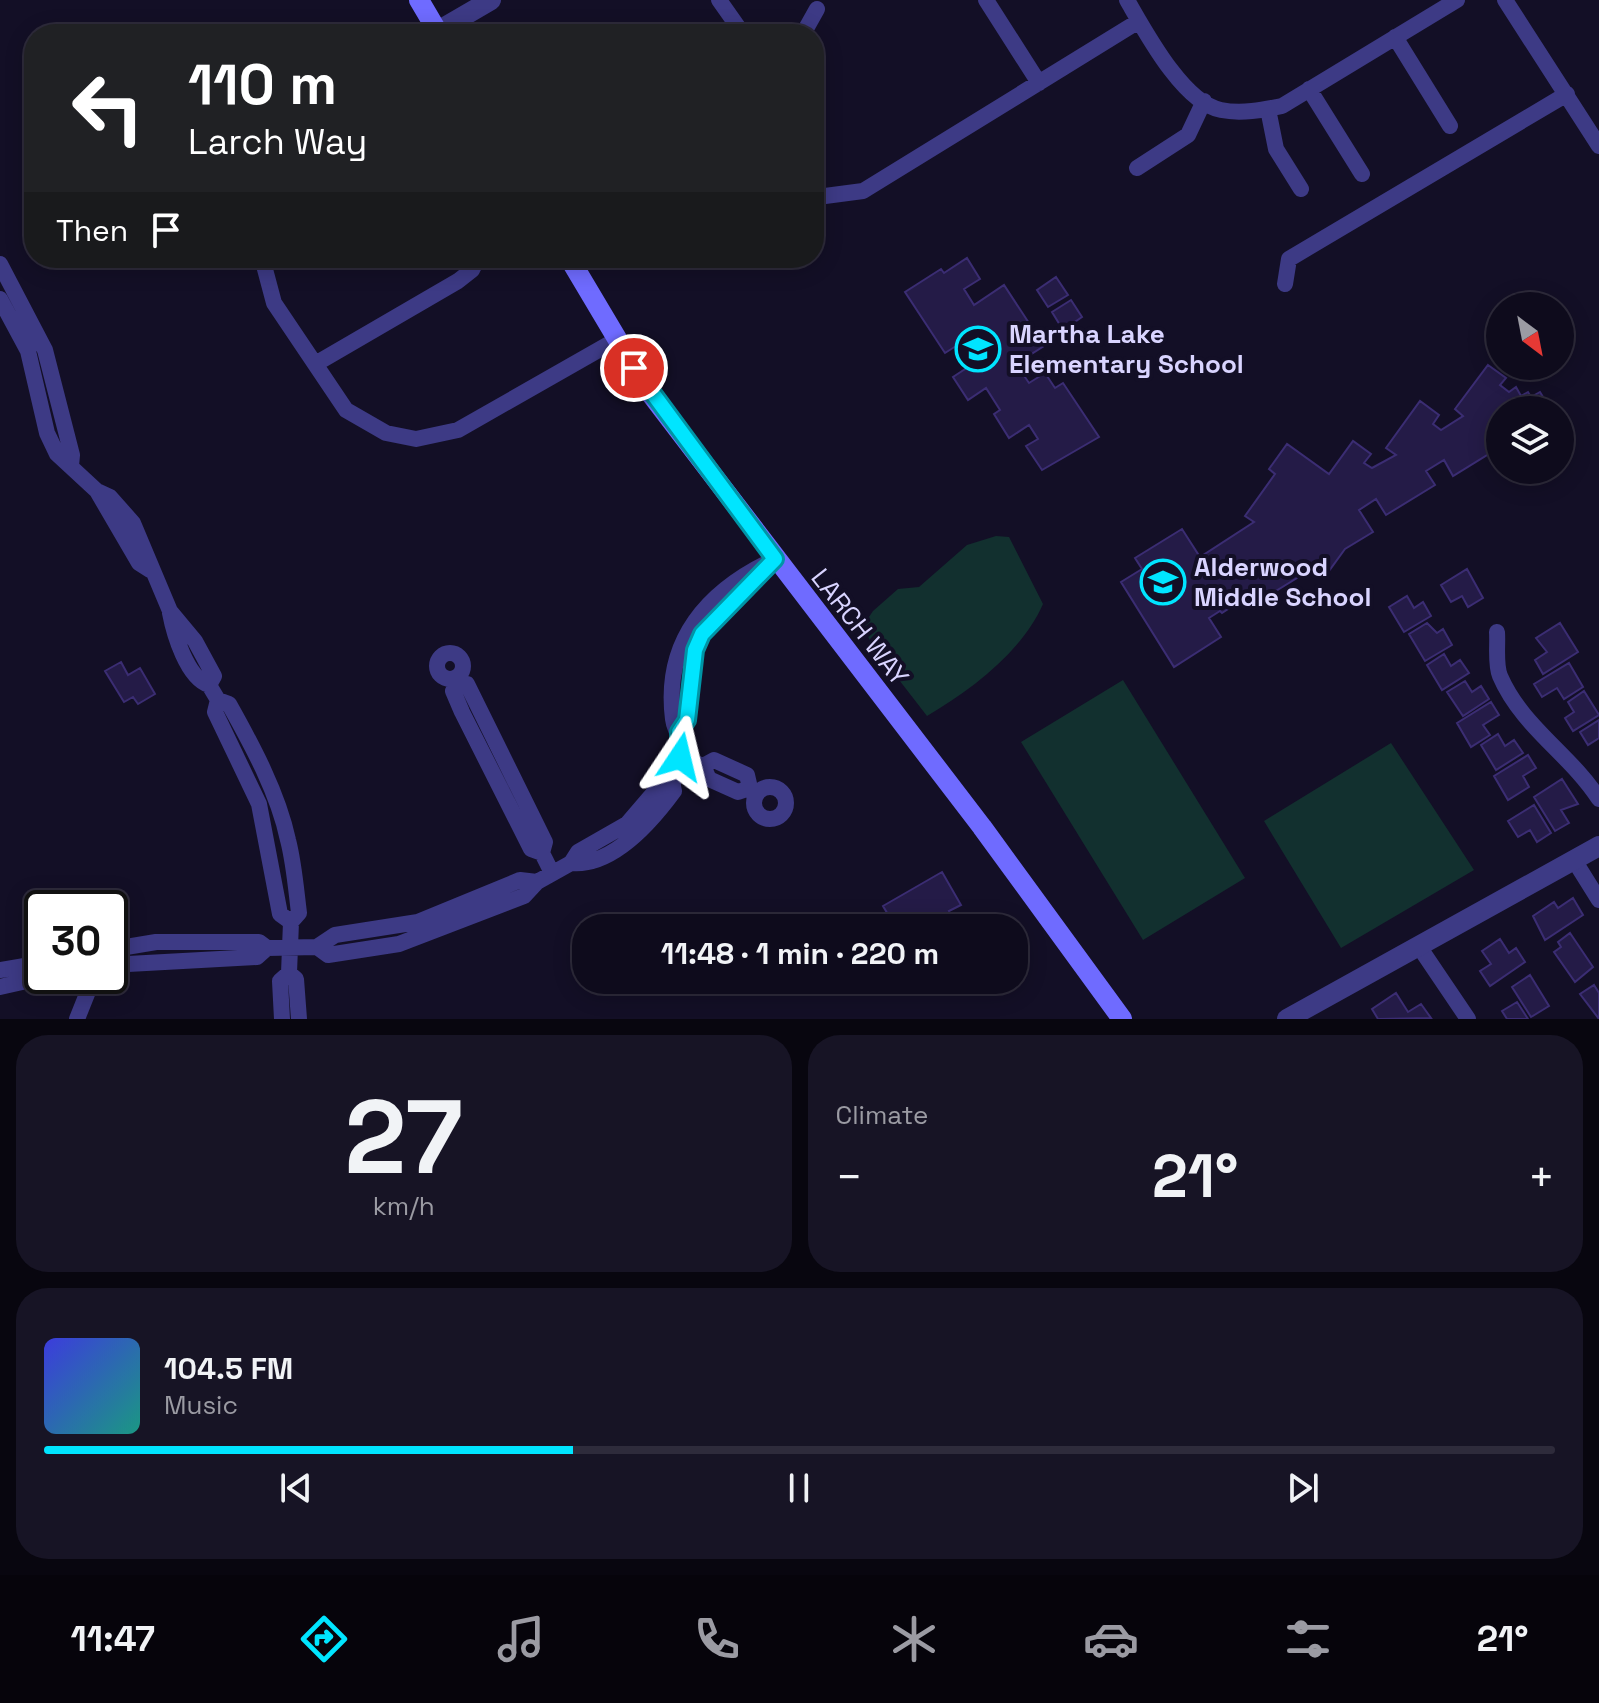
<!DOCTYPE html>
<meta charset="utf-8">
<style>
body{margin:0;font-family:"Space Grotesk",sans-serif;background:#171425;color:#f1f3f6;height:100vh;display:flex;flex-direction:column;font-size:30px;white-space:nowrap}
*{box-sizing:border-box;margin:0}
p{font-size:26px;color:#9b9ba3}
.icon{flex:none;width:44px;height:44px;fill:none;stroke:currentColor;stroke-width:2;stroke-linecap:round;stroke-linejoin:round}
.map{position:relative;height:1019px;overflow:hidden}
.drawer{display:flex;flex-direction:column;gap:16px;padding:16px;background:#08060f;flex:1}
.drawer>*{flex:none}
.hud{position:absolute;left:24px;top:24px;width:800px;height:244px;border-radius:32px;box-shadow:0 4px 20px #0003,0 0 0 2px #2e2b3b;background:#202124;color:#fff;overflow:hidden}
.needle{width:52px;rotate:148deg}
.controls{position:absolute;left:1486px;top:292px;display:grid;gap:16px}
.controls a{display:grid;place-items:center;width:88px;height:88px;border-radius:50%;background:#0e0b1c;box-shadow:0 4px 20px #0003,0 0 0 2px #2e2b3b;font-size:40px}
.speed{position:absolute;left:24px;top:890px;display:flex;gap:16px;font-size:40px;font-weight:700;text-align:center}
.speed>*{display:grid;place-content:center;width:104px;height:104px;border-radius:50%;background:#0e0b1c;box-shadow:0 4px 20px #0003,0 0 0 2px #2e2b3b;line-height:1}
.speed .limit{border:4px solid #111;border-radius:12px;background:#fff;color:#111}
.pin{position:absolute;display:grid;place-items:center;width:68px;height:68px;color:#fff;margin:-34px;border:4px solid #fff;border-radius:50%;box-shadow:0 2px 8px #0007}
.me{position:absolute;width:88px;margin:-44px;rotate:10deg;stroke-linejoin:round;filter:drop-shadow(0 0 6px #0008)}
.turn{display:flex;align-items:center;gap:28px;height:168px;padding:0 32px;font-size:36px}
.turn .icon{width:104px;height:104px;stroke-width:2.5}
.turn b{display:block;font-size:56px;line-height:68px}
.then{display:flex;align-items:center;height:76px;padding:0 32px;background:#0003;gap:16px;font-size:30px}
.big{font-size:60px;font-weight:800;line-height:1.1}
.drawer .tile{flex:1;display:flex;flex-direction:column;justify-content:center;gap:12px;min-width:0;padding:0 28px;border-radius:32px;background:#171425}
.drawer .dial{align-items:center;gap:0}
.dial b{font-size:104px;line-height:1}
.song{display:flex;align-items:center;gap:24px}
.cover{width:96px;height:96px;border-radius:12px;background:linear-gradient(135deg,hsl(240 70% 55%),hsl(170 70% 35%))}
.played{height:8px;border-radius:4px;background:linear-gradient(90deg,#00e5ff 35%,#2e2b3b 35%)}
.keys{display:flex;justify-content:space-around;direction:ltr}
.heat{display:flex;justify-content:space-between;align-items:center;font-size:44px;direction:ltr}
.drawer .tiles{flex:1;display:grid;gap:16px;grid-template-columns:1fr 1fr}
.tile:last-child{grid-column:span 2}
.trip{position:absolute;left:572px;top:914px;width:456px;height:80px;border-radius:32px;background:#0e0b1c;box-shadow:0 4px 20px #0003,0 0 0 2px #2e2b3b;font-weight:800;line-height:80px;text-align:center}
.menu{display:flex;height:128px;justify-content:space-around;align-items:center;background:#06040b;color:#9b9ba3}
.menu .icon{width:56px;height:56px}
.menu .active{color:#00e5ff}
.menu b{font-size:36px;color:#f1f3f6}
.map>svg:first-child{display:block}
.green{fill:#12302f}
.building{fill:#241b47;stroke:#3b2d73;stroke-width:2}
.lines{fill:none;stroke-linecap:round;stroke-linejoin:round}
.minor{stroke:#3d3a85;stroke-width:16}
.tertiary{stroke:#3d3a85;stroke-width:20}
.secondary{stroke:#6f6bff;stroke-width:20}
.route-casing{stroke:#0095a6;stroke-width:20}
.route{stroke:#00e5ff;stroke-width:14}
.labels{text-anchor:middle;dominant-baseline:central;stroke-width:8;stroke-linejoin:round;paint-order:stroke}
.poi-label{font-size:26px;font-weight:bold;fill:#d9d4ff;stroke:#130f26;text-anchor:start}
.street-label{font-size:26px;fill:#d9d4ff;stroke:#130f26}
</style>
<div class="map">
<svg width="1599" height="1019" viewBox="0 0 1599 1019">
<rect width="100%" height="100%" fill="#130f26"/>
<!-- green -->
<path class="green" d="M996 536 1009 537 1043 604C1022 652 971 690 927 716L872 645 863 626 873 611 898 589 919 587 967 545Z
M1123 680 1245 878 1143 940 1021 742Z
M1391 743 1474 870 1341 948 1264 821Z"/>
<!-- building -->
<path class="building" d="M967 258 980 279 964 289 974 305 1004 285 1044 346 1016 364 1029 383 1045 373 1055 388 1063 383 1099 437 1042 470 1026 446 1038 439 1029 425 1009 438 994 414 1000 410 986 388 968 400 953 377 988 354 975 334 945 353 905 292 941 269 944 273Z
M1056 277 1068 295 1048 307 1037 290Z
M1071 300 1082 317 1063 330 1052 312Z
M1488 365 1506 378 1500 385 1509 392 1516 387 1521 396 1528 392 1531 397 1540 392 1551 410H1500V429L1494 433 1500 447 1453 476 1444 460 1426 471 1435 485 1386 515 1376 499 1359 510 1373 532 1345 549 1326 575 1315 567 1250 607 1245 598 1222 613 1220 611 1209 618 1221 637 1174 667 1121 582 1142 569 1135 558 1182 529 1200 557 1254 522 1245 516 1275 474 1269 469 1287 444 1329 474 1353 441 1371 454 1364 463 1372 468 1396 455 1386 448 1420 401 1439 415 1433 424 1441 430 1463 416 1455 409Z
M1467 569 1483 598 1468 607 1462 596 1451 602 1441 585Z
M1407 596 1414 608 1423 602 1431 616 1404 632 1389 607Z
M1427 623 1437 633 1443 629 1452 645 1425 661 1409 634Z
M1560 623 1578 652 1543 674 1535 660 1547 652 1536 638Z
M1444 654 1451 666 1460 660 1469 673 1442 690 1427 665Z
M121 662 128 675 140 668 155 694 138 704 133 697 124 702 105 671Z
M1569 663 1583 687 1564 699 1557 688 1542 697 1534 684Z
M1465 681 1472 692 1481 686 1489 699 1463 716 1447 692Z
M1584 691 1599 715 1573 731 1565 718 1574 712 1568 702Z
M1491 702 1499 715 1483 725 1490 735 1471 747 1457 723Z
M1599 720V738L1588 745 1580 732Z
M1498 734 1505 746 1514 740 1523 753 1496 770 1481 745Z
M1528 755 1536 768 1523 776 1529 787 1508 800 1494 776Z
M1562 779 1578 804 1561 810 1569 823 1555 831 1534 797Z
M1534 805 1551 833 1537 842 1530 830 1518 837 1508 821Z
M942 872 961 905 949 911 959 928H896L883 906Z
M1573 898 1583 915 1545 940 1533 916 1554 902 1558 908Z
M1570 933 1593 967 1575 982 1554 952 1561 947 1558 942Z
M1500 939 1509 953 1516 948 1525 962 1490 986 1480 971 1491 964 1482 951Z
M1530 975 1549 1006 1531 1017 1512 987Z
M1594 985 1599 993V1019L1580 994Z
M1396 993 1408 1012 1421 1004 1431 1018 1378 1019 1372 1009Z
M1517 1002 1528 1019H1507L1502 1011Z"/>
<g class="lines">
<!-- minor -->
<path class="minor" d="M719 0 743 34
M986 0 1039 83
M1127 0C1145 31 1183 103 1221 110 1241 114 1263 110 1282 106L1457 0
M1505 0 1599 146
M803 34 817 9
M1395 37 1450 126
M1309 89 1362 174
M1268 109 1276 149 1301 189
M1137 168 1188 135 1204 101
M825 196 863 191 1139 21
M262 258 274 303 346 410 386 433 416 439 458 430 616 340
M0 264 45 350 72 455 71 466
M1285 284 1289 259 1567 94
M0 299 28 351 47 433 57 454 97 491 110 497 133 523 170 611 195 641 214 676 209 685
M317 363 458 281 472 270 478 258
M97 491 139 563 150 570
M170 613C174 634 187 678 209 685L218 700 215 712 259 804 280 914 291 922
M1497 632C1498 645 1495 664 1500 676 1522 727 1570 754 1599 799
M437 666a13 13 0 1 1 26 0a13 13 0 1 1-26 0Z
M456 678 458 683 467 684 545 842 542 853
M458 683 453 691 462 712 531 849 542 853 552 873
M218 700 229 704C252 745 278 793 288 840 294 863 296 889 299 913L291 922 289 973 296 979 299 1019
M679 732C694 707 686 674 697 647 710 613 749 590 772 563
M680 757 703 766 714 760 747 775 750 788 757 794
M703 766 709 779 738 792 750 788
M754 803a16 16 0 1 1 32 0a16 16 0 1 1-32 0Z
M1574 860 1599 900
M571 863C612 867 652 821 674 791 669 776 680 759 679 743 679 733 674 728 673 719 663 640 708 590 775 559
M1418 945 1468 1019
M317 947 328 955 399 944 524 896 537 882 571 863 578 852 627 824 657 789 671 783
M116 957 128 964 257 957 267 948
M110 958 126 947 156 942H259L267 948 317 947 335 935 418 922 520 880 537 882
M0 970 42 963
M0 987 49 976
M77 1019 89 989 87 976
M282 1019 280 981 289 973"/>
<!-- tertiary -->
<path class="tertiary" d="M438 31 491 0
M1287 1019 1599 846"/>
<!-- secondary -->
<path class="secondary" d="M419 0 439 34
M569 258 647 389 982 827 1122 1019"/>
</g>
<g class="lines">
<!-- route casing -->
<g class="route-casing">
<path id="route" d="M634 368 775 559 702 634 695 650 687 720 679 732 680 757"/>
</g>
<!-- route -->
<use href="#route" class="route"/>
</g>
<!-- icons -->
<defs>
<g id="school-ring" transform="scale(2.3)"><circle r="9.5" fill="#130f26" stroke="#00e5ff" stroke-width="1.5"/><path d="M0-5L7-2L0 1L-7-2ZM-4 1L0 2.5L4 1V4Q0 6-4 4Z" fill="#00e5ff"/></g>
</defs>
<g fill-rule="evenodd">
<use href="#school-ring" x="978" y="349"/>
<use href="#school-ring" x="1163" y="582"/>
</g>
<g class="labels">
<!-- poi labels -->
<g class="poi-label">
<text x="1009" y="334">Martha Lake<tspan x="1009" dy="30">Elementary School</tspan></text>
<text x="1194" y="567">Alderwood<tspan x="1194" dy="30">Middle School</tspan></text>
</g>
<!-- street labels -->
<g class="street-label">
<text transform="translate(860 627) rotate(52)">LARCH WAY</text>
</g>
</g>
</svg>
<div class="controls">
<a><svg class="needle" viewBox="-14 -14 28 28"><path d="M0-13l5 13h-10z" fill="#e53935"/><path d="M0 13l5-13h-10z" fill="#9b9ba3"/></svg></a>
<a><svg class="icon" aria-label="layers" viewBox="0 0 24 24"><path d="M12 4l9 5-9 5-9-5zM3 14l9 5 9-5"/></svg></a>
</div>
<div class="speed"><div class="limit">30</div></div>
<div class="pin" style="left:634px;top:368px;background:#d93025"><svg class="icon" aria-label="arrive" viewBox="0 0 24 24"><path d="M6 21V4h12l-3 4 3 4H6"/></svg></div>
<svg class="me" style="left:680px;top:757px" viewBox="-20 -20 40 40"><path d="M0-17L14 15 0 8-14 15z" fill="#00e5ff" stroke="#fff" stroke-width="4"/></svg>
<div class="trip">11:48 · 1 min · 220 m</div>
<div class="hud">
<div class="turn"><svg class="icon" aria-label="left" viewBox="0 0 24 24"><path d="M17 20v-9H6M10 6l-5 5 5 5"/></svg><div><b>110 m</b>Larch Way</div></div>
<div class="then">Then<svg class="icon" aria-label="arrive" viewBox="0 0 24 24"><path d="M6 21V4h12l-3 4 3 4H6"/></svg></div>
</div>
</div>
<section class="drawer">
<div class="tiles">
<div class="tile dial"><b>27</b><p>km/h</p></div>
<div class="tile"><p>Climate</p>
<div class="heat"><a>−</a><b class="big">21°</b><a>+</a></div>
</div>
<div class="tile">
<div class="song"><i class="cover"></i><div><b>104.5 FM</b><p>Music</p></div></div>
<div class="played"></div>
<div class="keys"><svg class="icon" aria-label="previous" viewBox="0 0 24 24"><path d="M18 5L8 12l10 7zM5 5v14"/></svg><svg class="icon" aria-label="pause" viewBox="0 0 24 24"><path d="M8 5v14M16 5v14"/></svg><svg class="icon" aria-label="next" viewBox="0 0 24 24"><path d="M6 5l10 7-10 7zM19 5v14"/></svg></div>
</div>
</div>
</section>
<nav class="menu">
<b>11:47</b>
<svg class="icon active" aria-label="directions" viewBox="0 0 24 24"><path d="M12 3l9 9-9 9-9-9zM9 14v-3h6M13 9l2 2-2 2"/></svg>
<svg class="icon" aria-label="music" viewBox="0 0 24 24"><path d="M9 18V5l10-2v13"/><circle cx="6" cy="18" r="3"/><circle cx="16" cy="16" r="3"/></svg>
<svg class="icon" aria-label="phone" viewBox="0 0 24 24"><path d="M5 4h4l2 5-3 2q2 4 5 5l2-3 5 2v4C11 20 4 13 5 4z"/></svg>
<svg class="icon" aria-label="climate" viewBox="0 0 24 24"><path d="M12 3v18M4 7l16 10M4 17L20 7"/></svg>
<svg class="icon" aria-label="car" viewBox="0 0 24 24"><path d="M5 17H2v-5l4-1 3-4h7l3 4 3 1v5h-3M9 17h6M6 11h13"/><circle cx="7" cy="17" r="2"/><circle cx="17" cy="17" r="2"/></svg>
<svg class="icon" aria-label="filters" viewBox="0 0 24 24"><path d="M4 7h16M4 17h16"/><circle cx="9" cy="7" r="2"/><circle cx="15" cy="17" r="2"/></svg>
<b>21°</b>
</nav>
